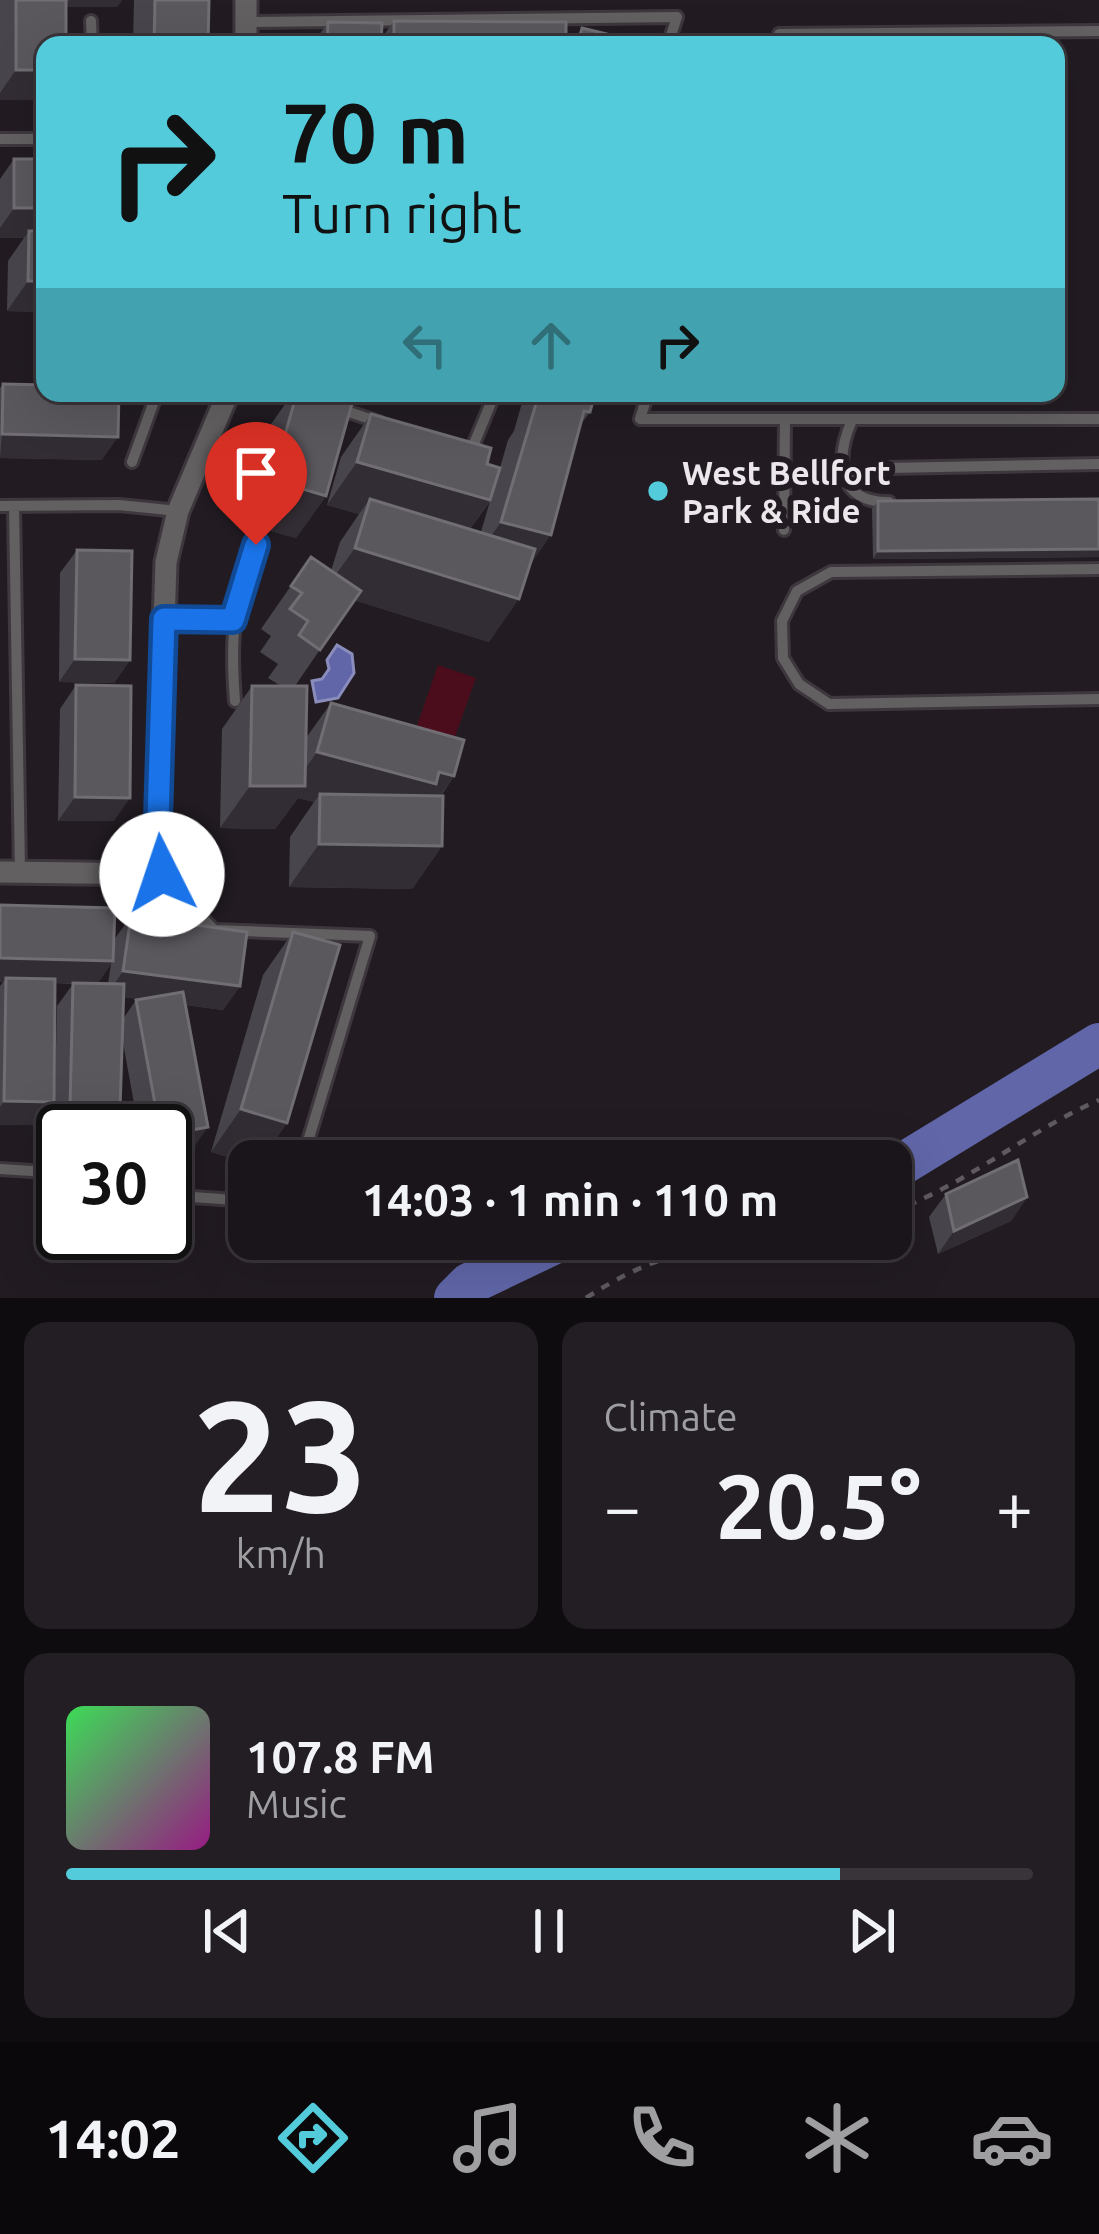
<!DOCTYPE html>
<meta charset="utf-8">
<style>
body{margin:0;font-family:Ubuntu,sans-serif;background:#231e23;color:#f1f3f6;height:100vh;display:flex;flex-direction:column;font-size:45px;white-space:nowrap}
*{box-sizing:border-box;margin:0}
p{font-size:39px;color:#9f9fa2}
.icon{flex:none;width:66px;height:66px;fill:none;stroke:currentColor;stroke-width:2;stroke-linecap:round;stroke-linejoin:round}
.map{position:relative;height:1298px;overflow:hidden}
.drawer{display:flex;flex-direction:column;gap:24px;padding:24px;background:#0e0c0e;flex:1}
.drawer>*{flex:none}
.guide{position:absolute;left:36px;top:36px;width:1029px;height:366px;border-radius:24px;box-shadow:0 12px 48px #0002,0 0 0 3px #383439;background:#53cbdb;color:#111;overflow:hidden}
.speed{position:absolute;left:36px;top:1104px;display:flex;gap:24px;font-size:60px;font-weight:700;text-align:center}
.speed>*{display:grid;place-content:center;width:156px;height:156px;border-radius:50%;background:#1a151a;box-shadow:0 12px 48px #0002,0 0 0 3px #383439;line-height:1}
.speed .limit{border:6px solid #111;border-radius:18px;background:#fff;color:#111}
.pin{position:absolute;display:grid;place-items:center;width:102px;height:102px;color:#fff;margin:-123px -51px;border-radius:50% 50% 50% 0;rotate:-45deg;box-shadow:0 0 12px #0007}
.pin .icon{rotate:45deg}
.me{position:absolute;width:132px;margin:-66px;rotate:356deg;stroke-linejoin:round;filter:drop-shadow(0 0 9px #0008)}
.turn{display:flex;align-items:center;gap:42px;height:252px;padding:0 48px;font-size:54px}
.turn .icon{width:156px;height:156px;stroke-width:2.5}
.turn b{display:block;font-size:84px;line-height:102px}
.lanes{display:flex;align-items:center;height:114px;padding:0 48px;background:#0003;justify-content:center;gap:60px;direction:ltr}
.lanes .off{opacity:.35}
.big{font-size:90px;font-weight:600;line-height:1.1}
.drawer .widget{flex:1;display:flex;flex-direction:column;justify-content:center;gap:18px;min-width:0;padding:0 42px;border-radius:24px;background:#231e23}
.drawer .dial{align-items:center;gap:0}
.dial b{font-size:156px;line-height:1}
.song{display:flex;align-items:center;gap:36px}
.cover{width:144px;height:144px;border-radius:18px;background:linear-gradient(135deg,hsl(130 70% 55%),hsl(310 70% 35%))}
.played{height:12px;border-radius:6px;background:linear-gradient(90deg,#53cbdb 80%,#383439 80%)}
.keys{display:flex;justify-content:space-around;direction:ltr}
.heat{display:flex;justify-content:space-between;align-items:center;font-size:66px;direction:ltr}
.drawer .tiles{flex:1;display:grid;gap:24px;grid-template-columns:1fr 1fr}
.widget:last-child{grid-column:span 2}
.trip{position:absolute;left:228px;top:1140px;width:684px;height:120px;border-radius:24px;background:#1a151a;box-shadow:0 12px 48px #0002,0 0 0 3px #383439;font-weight:600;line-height:120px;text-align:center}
.tabs{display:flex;height:192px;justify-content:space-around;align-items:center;background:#0a080a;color:#9f9fa2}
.tabs .icon{width:84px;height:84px}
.tabs .on{color:#53cbdb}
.tabs b{font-size:54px;color:#f1f3f6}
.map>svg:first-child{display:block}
.green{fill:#4b0d1b}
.water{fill:#6066a8;stroke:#8a8dbc;stroke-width:3}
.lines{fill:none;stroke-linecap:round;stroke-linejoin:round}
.river{stroke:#6066a8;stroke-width:42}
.service-casing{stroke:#3e383e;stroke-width:16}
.minor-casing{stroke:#3e383e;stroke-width:27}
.path{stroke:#5f5a5f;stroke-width:4.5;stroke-dasharray:9 9;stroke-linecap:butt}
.service{stroke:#636061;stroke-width:10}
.minor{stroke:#636061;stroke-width:21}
.wall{fill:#48454c;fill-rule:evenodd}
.shaded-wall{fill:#322d34}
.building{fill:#5a575d;stroke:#706d73;stroke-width:3}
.route-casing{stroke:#114b97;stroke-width:30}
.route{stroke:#1a73e8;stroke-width:21}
.poi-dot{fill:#53cbdb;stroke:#221c22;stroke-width:4.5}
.labels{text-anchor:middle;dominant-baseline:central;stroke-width:12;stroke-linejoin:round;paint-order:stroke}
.poi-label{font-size:33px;font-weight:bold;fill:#ebe7eb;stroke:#221c22;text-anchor:start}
</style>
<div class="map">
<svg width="1099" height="1298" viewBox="0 0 1099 1298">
<rect width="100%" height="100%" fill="#221c22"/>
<!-- green -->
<path class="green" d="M438 665 476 678 448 756 411 743Z"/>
<!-- water -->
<path class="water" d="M337 645 352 654 354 673 338 698 316 702 312 681 322 679 329 669 327 660Z"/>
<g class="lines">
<!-- river -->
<path class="river" d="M891 1171 1099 1044
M455 1298 469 1284 563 1239"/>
<!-- service casing -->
<g class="service-casing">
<path id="service" d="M91 21 92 45
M246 22 677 17 668 45
M779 34 1099 31
M0 139H45
M648 393 640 419H1099
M340 409 379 422
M852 420C835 459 837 503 889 502
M471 451 495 393
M132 462 157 393
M846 479 887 468 1099 464
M0 506 119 505 178 511
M14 506 20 872
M784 530 785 420
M1099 569 831 572 797 591 782 621 783 658 799 684 829 704 1099 699
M165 619 233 621
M235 701C230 636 233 606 256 545
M162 874 214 930 370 936 302 1161
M0 1169 63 1173
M165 1195 249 1201"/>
</g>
<!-- minor casing -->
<g class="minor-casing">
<path id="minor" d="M246 0V45
M0 872 162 874 158 820 166 562 178 511 228 393"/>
</g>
<!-- path -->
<path class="path" d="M891 1212C966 1185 1026 1132 1099 1100
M586 1298C646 1259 683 1251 752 1239"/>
<!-- service -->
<use href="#service" class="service"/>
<!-- minor -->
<use href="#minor" class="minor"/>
</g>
<!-- wall -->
<path class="wall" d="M0 0H122L117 7H66L45 100H0Z
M134 0H209L208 45H133Z
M394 21 566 45H312L328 22 381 39Z
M582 28 631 45H570Z
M14 159H45V312L7 311 8 261 24 238H0V179Z
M3 384 102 460 0 458V388Z
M293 393H330L326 496 296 538 242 523 269 427Z
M527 393H595L590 412 581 424 529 566 489 642 354 600 295 686 306 738 331 703 454 776 441 796 442 846 412 889 289 887 290 837 314 802 298 798 275 829 220 828 222 729 252 686H281L268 678 278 664 260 652 271 636 261 629 311 557 331 571 340 542 359 514 327 505 341 457 371 414 487 464 500 468 508 440 514 431 523 399ZM490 501 481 532 470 529Z
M1099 499V557L873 559 872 509 878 501Z
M77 550 130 660 114 683 59 682 60 573Z
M76 685 114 821H58L60 709Z
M0 905 114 940 131 916 240 986 223 1010 186 1005 191 1151 165 1131H139L122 1037 120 1110 105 1131H54L57 1006 73 984 55 983 54 1102 37 1125H0V986L3 982H0ZM111 964 108 984H97ZM123 997 141 999 136 1000 123 1019Z
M293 932 287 1123 260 1161H249V1163L211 1152 263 975Z
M946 1194 1027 1197 1011 1221 938 1254 929 1217Z"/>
<!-- shaded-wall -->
<path class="shaded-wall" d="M69 0H122L117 7H64Z
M16 70H45V100H0V93Z
M14 208H45V238L29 231 24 238H0V228Z
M28 281H45V312L7 311Z
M425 393H464L457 402Z
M2 434 118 437 102 460 0 458Z
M357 462 490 500 460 543 370 499 359 514 327 505Z
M272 480 326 496 296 538 242 523Z
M501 522 551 535 521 578 471 565Z
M355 548 519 599 489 642 324 591Z
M1099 549V557L873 559 878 551Z
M75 659 130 660 114 683 59 682Z
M317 752 439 772 454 776 424 819 320 794 314 802 298 798 275 829 220 828 250 786H293Z
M75 797 130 798 114 821H58Z
M319 844 442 846 412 889 289 887Z
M0 958 113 961 97 984 6 982V978L3 982H0Z
M123 971 240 986 223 1010 107 995Z
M4 1101 54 1102 37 1125H0V1107Z
M70 1108 120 1110 105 1131H54Z
M241 1109 287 1123 260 1161H249V1163L211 1152Z
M208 1127 191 1151 165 1155V1135Z
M1027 1197 1011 1221 938 1254 954 1231Z"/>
<!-- building -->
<path class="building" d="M16 0H66V45H45V70H16Z
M155 0H209L208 45H154Z
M394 21 566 22V45H394Z
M328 22 382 23 381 45H327Z
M582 28 632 40 631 45H578Z
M14 159H45V208H14Z
M29 231H45V281H28Z
M3 384 45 385V393H119L118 437 2 434Z
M297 393H330L353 400 326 496 272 480Z
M543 393H595L590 412 584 411 551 535 501 522 538 397 542 398Z
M371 414 491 448 487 464 500 468 490 500 357 462Z
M370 499 535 549 519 599 355 548Z
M1099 499V549L878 551V501Z
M77 550 132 551 130 660 75 659Z
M311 557 361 591 320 650 299 635 308 621 290 609 302 593 291 586Z
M76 685 131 686 130 798 75 797Z
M252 686H307L305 786H250Z
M331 703 464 740 454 776 439 772 436 784 317 752Z
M320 794 443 796 442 846 319 844Z
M0 905 115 908 113 961 0 958Z
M131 916 247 932 240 986 123 971Z
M293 932 340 945 287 1123 241 1109Z
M6 978 55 979 54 1102 4 1101Z
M73 983 124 984 120 1110 70 1108Z
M183 992 208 1127 165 1135V1131H160L136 1000Z
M1018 1160 1027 1197 954 1231 946 1194Z"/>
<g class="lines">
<!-- route casing -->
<g class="route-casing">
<path id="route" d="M162 874 158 820 164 619 233 620 256 545"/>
</g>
<!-- route -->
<use href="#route" class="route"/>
</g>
<!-- markers -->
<circle class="poi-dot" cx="658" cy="491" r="12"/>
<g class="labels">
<!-- poi labels -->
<g class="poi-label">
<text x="682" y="472">West Bellfort<tspan x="682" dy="38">Park &amp; Ride</tspan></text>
</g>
</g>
</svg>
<div class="speed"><div class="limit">30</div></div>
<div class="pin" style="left:256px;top:545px;background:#d93025"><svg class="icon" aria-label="arrive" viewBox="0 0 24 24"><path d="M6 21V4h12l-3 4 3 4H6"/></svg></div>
<svg class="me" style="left:162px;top:874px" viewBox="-20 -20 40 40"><circle r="19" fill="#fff"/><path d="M0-13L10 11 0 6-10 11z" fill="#1a73e8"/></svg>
<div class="trip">14:03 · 1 min · 110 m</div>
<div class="guide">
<div class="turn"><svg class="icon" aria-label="right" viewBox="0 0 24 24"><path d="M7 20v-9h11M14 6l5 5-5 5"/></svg><div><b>70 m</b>Turn right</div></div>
<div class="lanes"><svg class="icon off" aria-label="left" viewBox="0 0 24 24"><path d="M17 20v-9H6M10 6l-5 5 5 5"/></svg><svg class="icon off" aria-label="ahead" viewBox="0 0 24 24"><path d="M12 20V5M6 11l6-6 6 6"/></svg><svg class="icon" aria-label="right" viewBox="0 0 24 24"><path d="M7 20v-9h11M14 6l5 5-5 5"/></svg></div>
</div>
</div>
<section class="drawer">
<div class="tiles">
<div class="widget dial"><b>23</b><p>km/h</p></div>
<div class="widget"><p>Climate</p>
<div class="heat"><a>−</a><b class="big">20.5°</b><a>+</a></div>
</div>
<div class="widget">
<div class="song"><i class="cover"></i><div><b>107.8 FM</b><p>Music</p></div></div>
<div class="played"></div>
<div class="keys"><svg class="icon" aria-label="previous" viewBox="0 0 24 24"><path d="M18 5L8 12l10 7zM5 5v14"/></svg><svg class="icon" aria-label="pause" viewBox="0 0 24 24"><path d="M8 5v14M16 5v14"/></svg><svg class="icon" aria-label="next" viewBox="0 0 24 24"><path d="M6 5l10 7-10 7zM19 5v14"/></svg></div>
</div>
</div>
</section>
<nav class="tabs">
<b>14:02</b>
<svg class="icon on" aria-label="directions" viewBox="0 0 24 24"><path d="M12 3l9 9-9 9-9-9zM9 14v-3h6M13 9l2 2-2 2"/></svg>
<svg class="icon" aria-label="music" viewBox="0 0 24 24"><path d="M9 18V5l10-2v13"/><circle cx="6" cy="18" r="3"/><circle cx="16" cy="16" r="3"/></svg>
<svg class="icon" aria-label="phone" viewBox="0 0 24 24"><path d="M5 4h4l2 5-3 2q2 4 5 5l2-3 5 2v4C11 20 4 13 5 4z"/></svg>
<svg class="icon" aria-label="climate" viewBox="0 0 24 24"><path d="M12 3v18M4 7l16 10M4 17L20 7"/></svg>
<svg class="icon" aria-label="car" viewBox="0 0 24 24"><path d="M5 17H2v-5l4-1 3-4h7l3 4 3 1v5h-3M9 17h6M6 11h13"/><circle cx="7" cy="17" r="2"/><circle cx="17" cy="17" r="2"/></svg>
</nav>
